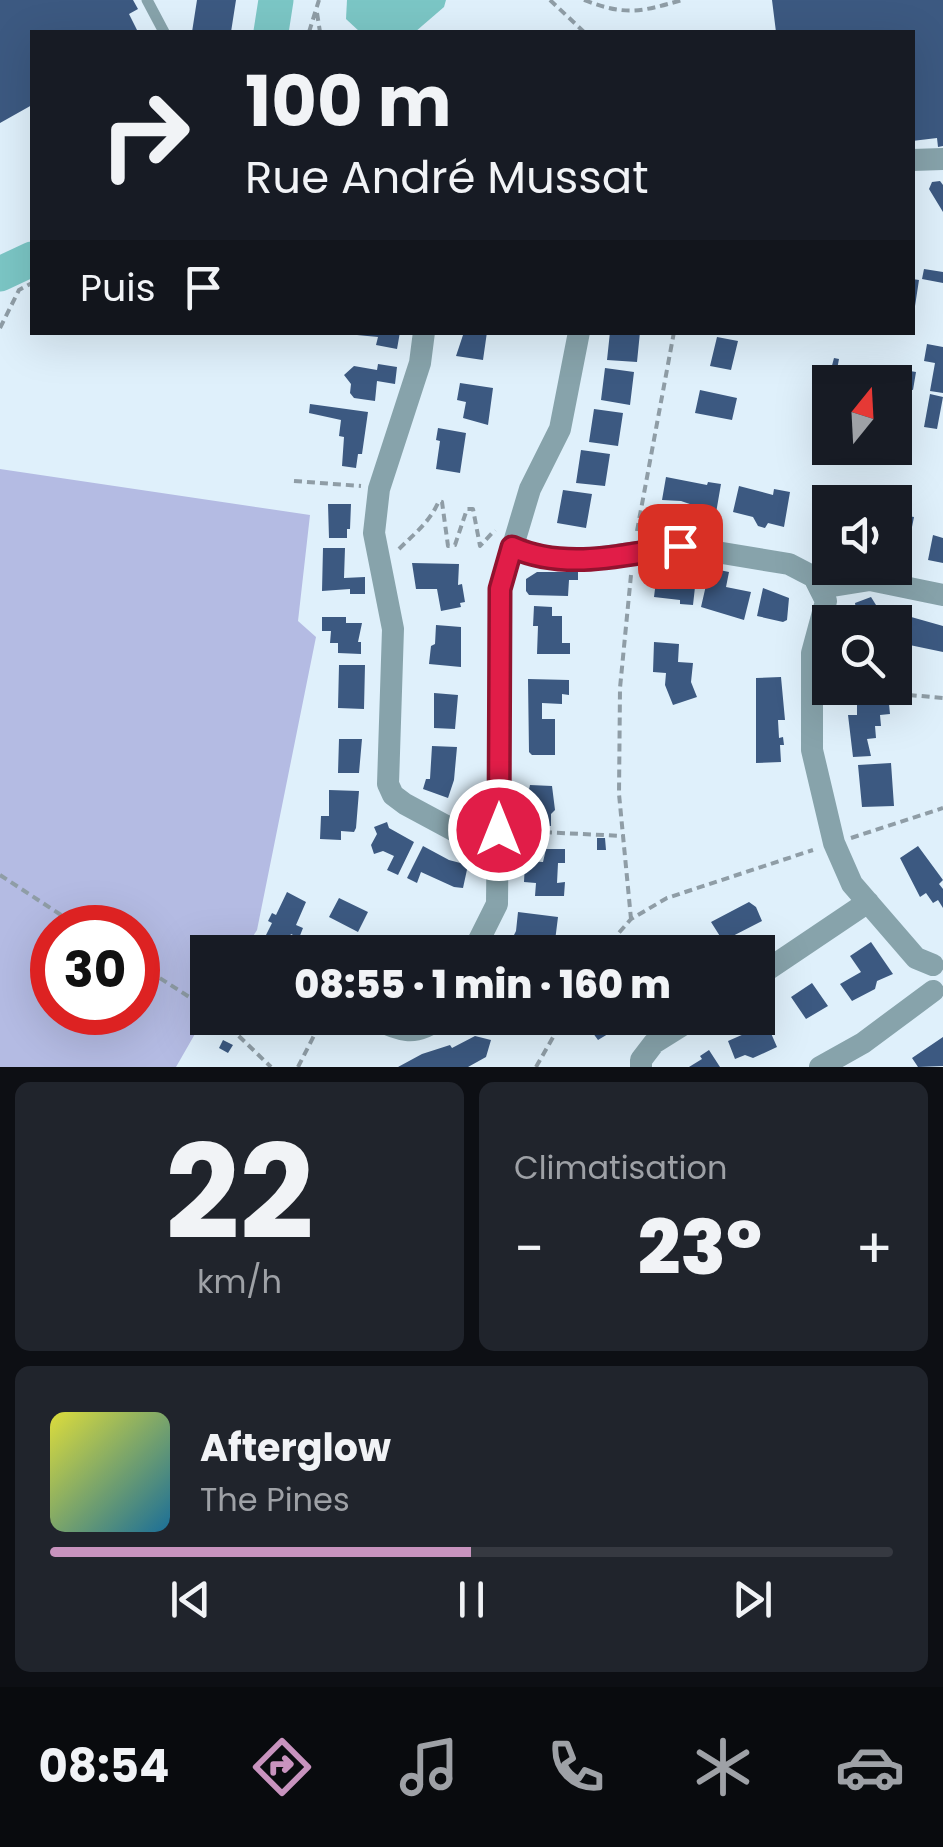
<!DOCTYPE html>
<html lang="fr">
<meta charset="utf-8">
<style>
body{margin:0;font-family:Poppins,sans-serif;background:#20242c;color:#f1f3f6;height:100vh;display:flex;flex-direction:column;font-size:38px;white-space:nowrap}
*{box-sizing:border-box;margin:0}
p{font-size:32px;color:#9ea1a6}
.icon{flex:none;width:55px;height:55px;fill:none;stroke:currentColor;stroke-width:2;stroke-linecap:round;stroke-linejoin:round}
.map{position:relative;height:1067px;overflow:hidden}
.panel{display:flex;flex-direction:column;gap:15px;padding:15px;background:#0d0f14;flex:1}
.panel>*{flex:none}
.guide{position:absolute;left:30px;top:30px;width:885px;height:305px;border-radius:0px;box-shadow:0 10px 40px #0002;background:#171b24;color:#f1f3f6;overflow:hidden}
.needle{width:65px;rotate:18deg}
.controls{position:absolute;left:812px;top:365px;display:grid;gap:20px}
.controls a{display:grid;place-items:center;width:100px;height:100px;border-radius:0px;background:#171b24;box-shadow:0 10px 40px #0002;font-size:50px}
.speed{position:absolute;left:30px;top:905px;display:flex;gap:20px;font-size:50px;font-weight:700;text-align:center}
.speed>*{display:grid;place-content:center;width:130px;height:130px;border-radius:50%;background:#171b24;box-shadow:0 10px 40px #0002;line-height:1}
.speed .limit{border:15px solid #d22;background:#fff;color:#111}
.pin{position:absolute;display:grid;place-items:center;width:85px;height:85px;color:#fff;margin:-42px;border-radius:20px;box-shadow:0 5px 15px #0006}
.me{position:absolute;width:110px;margin:-55px;rotate:0deg;stroke-linejoin:round;filter:drop-shadow(0 0 8px #0008)}
.turn{display:flex;align-items:center;gap:35px;height:210px;padding:0 50px;font-size:45px}
.turn .icon{width:130px;height:130px;stroke-width:2.5}
.turn b{display:block;font-size:70px;line-height:85px}
.then{display:flex;align-items:center;height:95px;padding:0 50px;background:#0003;gap:20px;font-size:38px}
.big{font-size:75px;font-weight:800;line-height:1.1}
.panel .widget{flex:1;display:flex;flex-direction:column;justify-content:center;gap:15px;min-width:0;padding:0 35px;border-radius:15px;background:#20242c}
.panel .dial{align-items:center;gap:0}
.dial b{font-size:130px;line-height:1}
.song{display:flex;align-items:center;gap:30px}
.cover{width:120px;height:120px;border-radius:15px;background:linear-gradient(135deg,hsl(60 70% 55%),hsl(200 70% 35%))}
.played{height:10px;border-radius:5px;background:linear-gradient(90deg,#c893be 50%,#363941 50%)}
.keys{display:flex;justify-content:space-around;direction:ltr}
.heat{display:flex;justify-content:space-between;align-items:center;font-size:55px;direction:ltr}
.panel .tiles{flex:1;display:grid;gap:15px;grid-template-columns:1fr 1fr}
.widget:last-child{grid-column:span 2}
.trip{position:absolute;left:190px;top:935px;width:585px;height:100px;border-radius:0px;background:#171b24;box-shadow:0 10px 40px #0002;font-weight:800;line-height:100px;text-align:center}
.menu{display:flex;height:160px;justify-content:space-around;align-items:center;background:#090b0e;color:#9ea1a6}
.menu .icon{width:70px;height:70px}
.menu .on{color:#c893be}
.menu b{font-size:45px;color:#f1f3f6}
.map>svg:first-child{display:block}
.green{fill:#b4bbe3;fill-rule:evenodd}
.water{fill:#7bc6c5}
.lines{fill:none;stroke-linecap:round;stroke-linejoin:round}
.river{stroke:#7bc6c5;stroke-width:35}
.building{fill:#3c5981}
.path{stroke:#8f9da6;stroke-width:4;stroke-dasharray:8 5;stroke-linecap:butt}
.lane{stroke:#87a3ab;stroke-width:11}
.street{stroke:#87a3ab;stroke-width:22}
.route-casing{stroke:#92132f;stroke-width:25}
.route{stroke:#e11d48;stroke-width:18}
</style>
<div class="map">
<svg width="943" height="1067" viewBox="0 0 943 1067">
<rect width="100%" height="100%" fill="#dff0fb"/>
<!-- green -->
<path class="green" d="M0 469 310 515 298 621 316 637 257 930 243 952H208L207 1013 176 1067H0ZM52 928H138V1012H52Z"/>
<!-- water -->
<path class="water" d="M347 0H446L444 7 415 32H360L346 19Z"/>
<g class="lines">
<!-- river -->
<path class="river" d="M271 32 276 0
M0 274 32 259"/>
</g>
<!-- building -->
<path class="building" d="M0 0H133L138 9 129 14 138 32H32V105L0 123Z
M197 0H236L231 32H192Z
M772 0H943V146L938 147 937 138 912 141V32H776Z
M940 181 943 185V212L929 189 932 182Z
M924 269 943 272V283L922 279Z
M912 279 919 280 915 306H912Z
M357 332H400L397 349 376 345 378 337 357 335Z
M464 332H487L483 360 456 356Z
M610 332H640L637 362 607 360Z
M717 337 738 341 731 370 710 366Z
M927 344 943 347V393L930 391 935 363 924 361Z
M834 358 839 359 836 375 830 373Z
M378 364 397 367 395 384 377 381 375 401 354 398 350 393 351 384 344 375 354 366 377 370Z
M605 368 634 372 630 405 601 400Z
M904 370 916 372 913 390 897 387 898 383 902 384Z
M460 383 493 388 488 425 463 418 466 402 457 400Z
M700 390 737 398 732 420 695 413Z
M930 394 943 397 937 429 924 427Z
M310 404 368 412 362 454H358L356 468 342 466 344 437 339 436 341 420 309 413Z
M594 409 623 413 618 446 589 442Z
M438 428 466 433 460 473 436 469 440 441 436 440Z
M581 450 610 454 605 486 576 483Z
M666 477 707 485 708 482 721 484 716 513 681 501 662 500Z
M739 486 773 495 774 489 790 492 784 527 768 523 765 528 758 526 753 517 733 512Z
M563 490 592 494 586 528 557 523Z
M328 504H351L350 529H347V538H329Z
M830 507V538L816 515Z
M895 514 914 517 909 542 895 539Z
M933 535 943 538V563L928 560Z
M323 548H345L344 578 365 577V594H350V589L322 591Z
M412 563 459 564 458 585 462 584 465 602 460 603 461 607 441 611 437 589H416Z
M710 568 729 572 726 587 751 592 744 620 701 607Z
M537 572H578V580H569L568 596 529 595 526 591V579Z
M657 573 696 578 693 605 680 604V600L654 597Z
M763 588 789 598 787 620 783 622 757 616Z
M871 597 881 613 889 615 890 611 943 626V652L900 643 902 632 895 631V622H863L860 615 857 616 855 603Z
M534 606 552 607V616H562V643H570V654H537L538 626H533Z
M322 617H346V623H362L358 642H361V654L338 653V643H330L331 631H322Z
M436 625 461 627V667L429 664 431 646 435 644Z
M654 642 679 644 678 662 693 663 691 682 697 697 673 705 665 685 666 673 653 672Z
M339 665H365L364 709 338 708Z
M781 677 785 720H778L779 738 783 737 784 745H780L781 762 756 763V678Z
M528 679 569 680V695L562 694V704L542 703V719H555V755H532L529 752Z
M434 693 458 695 455 729 434 728Z
M889 704 890 714 880 715 881 726H875L876 738 867 739 871 756 853 757 848 715H857V705Z
M339 739H362L359 773H338Z
M432 746 457 747 454 780 448 798 423 789 426 779H430Z
M891 763 894 806 862 807 858 765Z
M530 785 552 786 555 810 551 814V826L525 825 523 803H526Z
M329 790 359 791 356 828 354 832 341 831V840L320 839 321 816H329Z
M387 822 389 828 414 842 398 875 387 870 394 856 383 851 374 854 371 845 377 834 374 827Z
M597 838H605L606 850H597Z
M423 846 449 860 468 865 463 888 454 887 421 872 417 883 407 878Z
M918 846 943 880 939 884 943 889V908L938 900 933 903 926 893 920 897 900 858Z
M546 849H565V863H558L557 883 565 882 564 896H535L536 883 524 882 525 861 543 862Z
M287 892 306 902 296 925 303 928 299 938 291 934 282 951 263 941 272 923 268 921 272 913 276 915Z
M339 898 368 912 358 932 329 917Z
M749 902 756 907 762 921 723 941 711 922Z
M518 912 558 917 555 941 544 939 537 952H519L508 947 516 931Z
M707 939 716 952H686Z
M871 942 893 974 877 981 875 989 852 1001 840 984 861 972 850 956Z
M812 983 828 1006 806 1019 791 997Z
M598 1018H622L626 1023 598 1040 587 1025Z
M767 1024 777 1047 753 1058 745 1055 735 1059 728 1041Z
M475 1036 491 1040 486 1057 468 1067H398L422 1054 450 1045 452 1048Z
M943 1037V1066L918 1067 912 1058Z
M223 1040 233 1045 228 1053 219 1048Z
M709 1050 720 1067H689L702 1059 700 1056Z"/>
<g class="lines">
<!-- path -->
<path class="path" d="M550 0 584 32
M584 0C626 16 640 12 682 0
M317 13 320 32
M309 32 319 0
M0 328 19 290 32 283
M294 481 361 486
M637 531 674 332
M399 549C415 533 429 523 439 501L442 502 448 546 455 545 467 509H473L480 546 495 530
M631 575 620 688 619 794 631 919
M831 688 943 698
M518 831 623 836
M851 838 943 808
M0 875 81 928
M602 952 631 919 667 898 813 850
M138 964 208 1009
M220 1018 271 1067
M298 1067 323 1018
M536 1067 564 1018"/>
<!-- lane -->
<path class="lane" d="M147 0 164 32"/>
<!-- street -->
<path class="street" d="M912 160 943 159
M424 332 420 363 379 489 374 533 393 629 388 784 393 795 405 804 498 854
M512 547 524 552 575 561 680 546 789 564 814 577 826 601 812 653V750L834 843 852 884 916 958 933 965
M820 588 870 580 943 595
M473 952 497 904 500 589 530 489 560 429 579 332
M758 976 868 902
M373 1018C397 1030 416 1038 439 1018
M641 1067V1060L654 1043 694 1018
M820 1067 863 1043 933 991"/>
</g>
<g class="lines">
<!-- route casing -->
<g class="route-casing">
<path id="route" d="M499 830 500 589 512 547C565 571 625 555 680 546"/>
</g>
<!-- route -->
<use href="#route" class="route"/>
</g>
</svg>
<div class="controls">
<a><svg class="needle" viewBox="-14 -14 28 28"><path d="M0-13l5 13h-10z" fill="#e53935"/><path d="M0 13l5-13h-10z" fill="#9ea1a6"/></svg></a>
<a><svg class="icon" aria-label="sound" viewBox="0 0 24 24"><path d="M4 9h4l5-4v14l-5-4H4zM17 9q2 3 0 6"/></svg></a>
<a><svg class="icon" aria-label="search" viewBox="0 0 24 24"><circle cx="10" cy="10" r="6"/><path d="M15 15l6 6"/></svg></a>
</div>
<div class="speed"><div class="limit">30</div></div>
<div class="pin" style="left:680px;top:546px;background:#d93025"><svg class="icon" aria-label="arrive" viewBox="0 0 24 24"><path d="M6 21V4h12l-3 4 3 4H6"/></svg></div>
<svg class="me" style="left:499px;top:830px" viewBox="-20 -20 40 40"><circle r="17" fill="#e11d48" stroke="#fff" stroke-width="3"/><path d="M0-11L8 9 0 5-8 9z" fill="#fff"/></svg>
<div class="trip">08:55 · 1 min · 160 m</div>
<div class="guide">
<div class="turn"><svg class="icon" aria-label="right" viewBox="0 0 24 24"><path d="M7 20v-9h11M14 6l5 5-5 5"/></svg><div><b>100 m</b>Rue André Mussat</div></div>
<div class="then">Puis<svg class="icon" aria-label="arrive" viewBox="0 0 24 24"><path d="M6 21V4h12l-3 4 3 4H6"/></svg></div>
</div>
</div>
<section class="panel">
<div class="tiles">
<div class="widget dial"><b>22</b><p>km/h</p></div>
<div class="widget"><p>Climatisation</p>
<div class="heat"><a>−</a><b class="big">23°</b><a>+</a></div>
</div>
<div class="widget">
<div class="song"><i class="cover"></i><div><b>Afterglow</b><p>The Pines</p></div></div>
<div class="played"></div>
<div class="keys"><svg class="icon" aria-label="previous" viewBox="0 0 24 24"><path d="M18 5L8 12l10 7zM5 5v14"/></svg><svg class="icon" aria-label="pause" viewBox="0 0 24 24"><path d="M8 5v14M16 5v14"/></svg><svg class="icon" aria-label="next" viewBox="0 0 24 24"><path d="M6 5l10 7-10 7zM19 5v14"/></svg></div>
</div>
</div>
</section>
<nav class="menu">
<b>08:54</b>
<svg class="icon on" aria-label="directions" viewBox="0 0 24 24"><path d="M12 3l9 9-9 9-9-9zM9 14v-3h6M13 9l2 2-2 2"/></svg>
<svg class="icon" aria-label="music" viewBox="0 0 24 24"><path d="M9 18V5l10-2v13"/><circle cx="6" cy="18" r="3"/><circle cx="16" cy="16" r="3"/></svg>
<svg class="icon" aria-label="phone" viewBox="0 0 24 24"><path d="M5 4h4l2 5-3 2q2 4 5 5l2-3 5 2v4C11 20 4 13 5 4z"/></svg>
<svg class="icon" aria-label="climate" viewBox="0 0 24 24"><path d="M12 3v18M4 7l16 10M4 17L20 7"/></svg>
<svg class="icon" aria-label="car" viewBox="0 0 24 24"><path d="M5 17H2v-5l4-1 3-4h7l3 4 3 1v5h-3M9 17h6M6 11h13"/><circle cx="7" cy="17" r="2"/><circle cx="17" cy="17" r="2"/></svg>
</nav>
